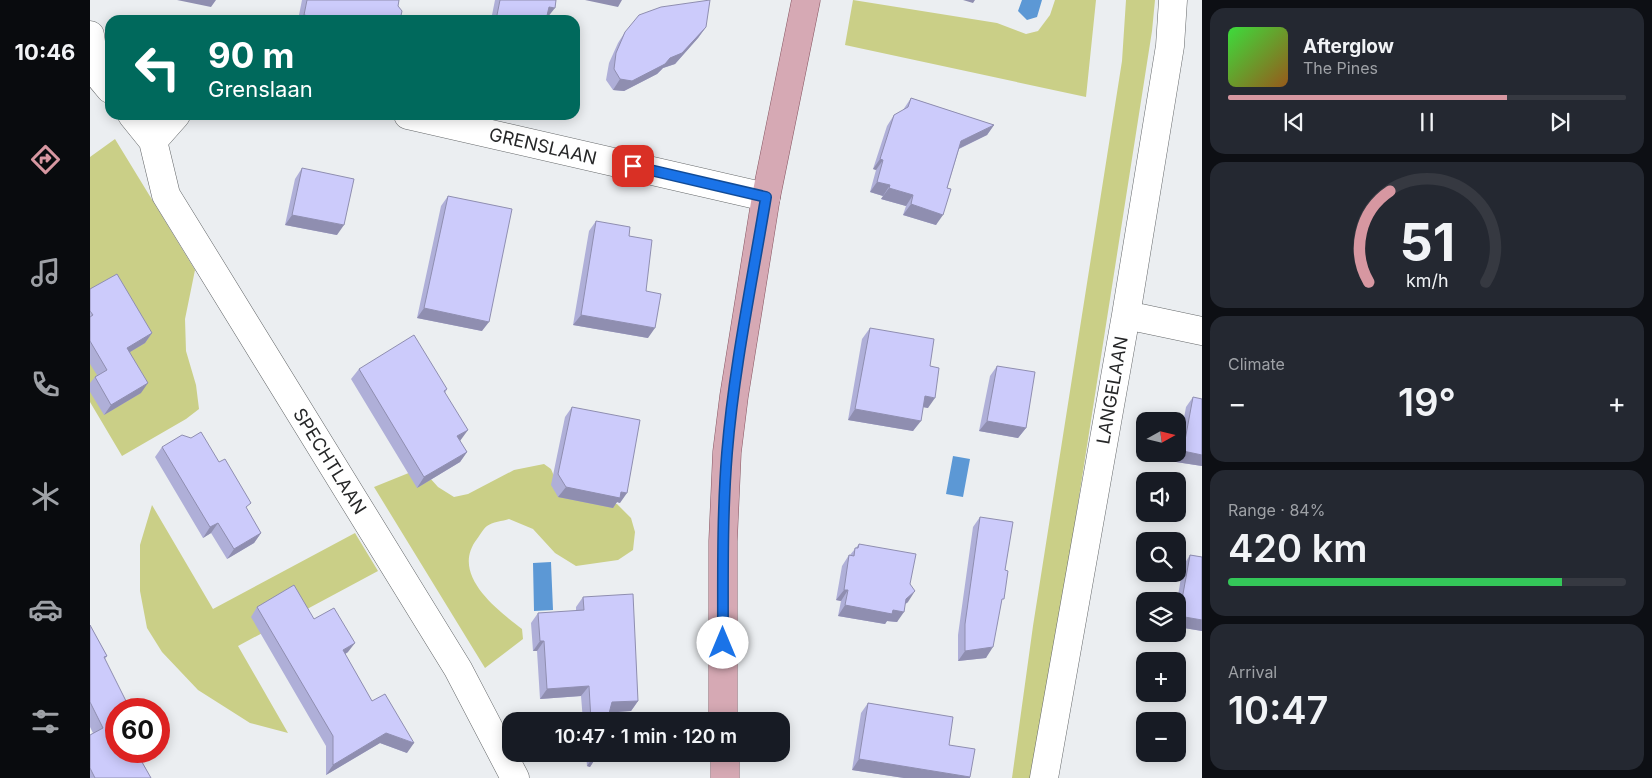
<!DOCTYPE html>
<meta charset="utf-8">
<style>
body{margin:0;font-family:Inter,sans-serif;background:#242831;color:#f1f3f6;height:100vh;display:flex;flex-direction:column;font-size:19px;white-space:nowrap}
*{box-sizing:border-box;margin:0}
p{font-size:16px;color:#9ea1a6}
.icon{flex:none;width:28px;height:28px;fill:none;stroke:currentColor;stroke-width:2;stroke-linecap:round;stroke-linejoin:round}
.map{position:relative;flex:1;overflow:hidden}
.drawer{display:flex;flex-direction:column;gap:8px;padding:8px;background:#0d0f14;width:450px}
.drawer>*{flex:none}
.guide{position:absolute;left:15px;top:15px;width:475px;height:105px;border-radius:15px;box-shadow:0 2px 12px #0003;background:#00695c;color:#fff;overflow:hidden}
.needle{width:32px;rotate:82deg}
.tools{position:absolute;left:1046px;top:412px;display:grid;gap:10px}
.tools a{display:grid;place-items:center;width:50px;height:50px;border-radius:10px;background:#171b24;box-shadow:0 2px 12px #0003;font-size:25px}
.speed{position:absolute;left:15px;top:698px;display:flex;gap:10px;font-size:25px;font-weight:700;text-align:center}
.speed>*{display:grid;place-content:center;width:65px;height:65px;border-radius:50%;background:#171b24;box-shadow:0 2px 12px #0003;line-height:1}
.speed .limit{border:8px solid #d22;background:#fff;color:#111}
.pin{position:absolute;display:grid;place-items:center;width:42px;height:42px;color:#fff;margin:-21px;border-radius:10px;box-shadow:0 2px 8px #0006}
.me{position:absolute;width:55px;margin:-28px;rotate:0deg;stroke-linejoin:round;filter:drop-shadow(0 0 4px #0008)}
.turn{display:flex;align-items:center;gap:18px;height:105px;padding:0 20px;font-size:22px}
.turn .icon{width:65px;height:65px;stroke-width:2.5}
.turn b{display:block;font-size:35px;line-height:42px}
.big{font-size:38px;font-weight:600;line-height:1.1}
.drawer .widget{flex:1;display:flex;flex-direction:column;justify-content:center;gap:8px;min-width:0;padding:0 18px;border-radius:15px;background:#242831}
.drawer .dial{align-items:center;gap:0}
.dial svg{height:130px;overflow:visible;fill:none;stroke:#363941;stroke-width:7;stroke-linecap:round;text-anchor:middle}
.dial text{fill:#f1f3f6;stroke:none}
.song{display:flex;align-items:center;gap:15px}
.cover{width:60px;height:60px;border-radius:8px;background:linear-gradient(135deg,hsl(120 70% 55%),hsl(30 70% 35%))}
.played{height:5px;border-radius:2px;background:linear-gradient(90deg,#d797a1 70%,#363941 70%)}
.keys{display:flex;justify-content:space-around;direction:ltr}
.heat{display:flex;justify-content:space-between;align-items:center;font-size:28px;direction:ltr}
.charge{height:8px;border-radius:4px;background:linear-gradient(90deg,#34c759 84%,#363941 0)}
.trip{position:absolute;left:412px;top:712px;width:288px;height:50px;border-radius:15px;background:#171b24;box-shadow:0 2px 12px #0003;font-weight:600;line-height:50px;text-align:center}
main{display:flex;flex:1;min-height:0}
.menu{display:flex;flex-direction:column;width:90px;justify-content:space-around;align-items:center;background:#090b0e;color:#9ea1a6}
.menu .icon{width:35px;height:35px}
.menu .on{color:#d797a1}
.menu b{font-size:22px;color:#f1f3f6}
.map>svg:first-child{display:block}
.green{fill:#cacf87}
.water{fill:#5c98d5}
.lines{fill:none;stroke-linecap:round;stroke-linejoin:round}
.minor-casing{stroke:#65686a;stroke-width:29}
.major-casing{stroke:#875662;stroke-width:29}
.minor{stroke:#fff;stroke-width:28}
.major{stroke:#d6a9b4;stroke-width:28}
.wall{fill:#afafd8}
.shaded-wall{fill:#8f8eb0}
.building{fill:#cccbfb;stroke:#8f8eb0}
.route-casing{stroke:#114b97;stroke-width:12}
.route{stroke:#1a73e8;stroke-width:9}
.labels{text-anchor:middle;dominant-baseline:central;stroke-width:4;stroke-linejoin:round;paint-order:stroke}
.street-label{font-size:18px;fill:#262728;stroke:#fff}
</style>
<main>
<nav class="menu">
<b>10:46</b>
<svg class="icon on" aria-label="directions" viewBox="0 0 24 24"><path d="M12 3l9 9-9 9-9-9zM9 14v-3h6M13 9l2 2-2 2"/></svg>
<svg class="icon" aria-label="music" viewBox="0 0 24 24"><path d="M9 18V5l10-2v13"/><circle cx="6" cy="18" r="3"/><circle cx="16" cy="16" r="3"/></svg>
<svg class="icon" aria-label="phone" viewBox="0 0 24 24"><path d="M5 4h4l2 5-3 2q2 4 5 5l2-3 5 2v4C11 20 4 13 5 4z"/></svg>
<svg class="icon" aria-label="climate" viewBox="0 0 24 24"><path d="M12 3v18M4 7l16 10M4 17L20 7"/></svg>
<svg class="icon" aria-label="car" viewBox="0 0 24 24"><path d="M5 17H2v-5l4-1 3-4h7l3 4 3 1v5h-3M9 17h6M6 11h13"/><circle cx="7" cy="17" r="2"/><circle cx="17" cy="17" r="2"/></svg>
<svg class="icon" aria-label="filters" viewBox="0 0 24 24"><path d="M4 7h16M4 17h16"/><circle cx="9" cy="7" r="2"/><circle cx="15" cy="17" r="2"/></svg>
</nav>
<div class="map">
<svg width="1112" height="778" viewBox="0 0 1112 778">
<rect width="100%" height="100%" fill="#ebeef1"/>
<!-- green -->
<path class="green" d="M763 0 907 23 936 34 948 31 960 15 965 0H1006L996 97 755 45Z
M1036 0H1065L1062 31 945 778H922L943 626 1032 61Z
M25 139 105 270 95 319 96 351 106 385 109 409 96 419 32 456 0 402V157Z
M454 464 461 469 467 483 484 497 527 504 541 518 545 532 543 550 528 560 486 566 465 553 443 529 419 519C413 521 402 522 397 526 393 529 390 535 387 539 360 574 406 609 432 629L433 639 395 668 284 487 331 468 348 487 364 497 378 494 424 470Z
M62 505 123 609 265 533 288 571 148 646 198 733 160 723 108 690 72 652 57 628 50 591V545Z"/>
<!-- water -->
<path class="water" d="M932 0H952L947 17 937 20 928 11Z
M863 456 880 459 873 497 856 494Z
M461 562 463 610 444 611 443 563Z"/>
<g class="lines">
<!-- minor casing -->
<g class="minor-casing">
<path id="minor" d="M0 35 5 71 20 89
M42 115 63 141 76 195 368 669 425 778
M318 115 676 197
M63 141 86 115
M1036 315 1112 331
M954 778 1036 315 1080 46 1083 0"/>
</g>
<!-- major casing -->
<g class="major-casing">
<path id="major" d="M633 721V541L637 452 644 396 676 197 716 0
M635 754V778"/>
</g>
<!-- minor -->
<use href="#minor" class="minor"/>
<!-- major -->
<use href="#major" class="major"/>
</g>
<!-- wall -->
<path class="wall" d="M212 0H309L308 6 310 20H208Z
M405 0H466L456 20H401Z
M616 27 608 38 585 64 573 68 567 74 534 91 523 90 516 80 519 63 528 43 535 32Z
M821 98 904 125 897 135 869 149 846 225 813 215 816 206 791 199 793 196 780 192 786 170 783 169 797 126 804 115 813 110Z
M212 168 247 235 195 225 205 179Z
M358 196 392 331 327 318 351 206Z
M506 221 539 236 556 291 558 338 483 325 499 231Z
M0 289 62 333 55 343 40 352 51 393 14 415 0 392V383L5 377 7 375 0 364Z
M780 328 840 366 838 408 833 407 823 431 758 420 772 339Z
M907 366 936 428 928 438 889 431 900 376Z
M269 369 357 389 355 393 370 441 377 452 370 462 327 488 261 379Z
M1103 397 1112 466 1086 462 1096 407Z
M482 407 530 503 527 502 523 508 468 497 461 485 475 417Z
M72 447 157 509 171 533 164 543 137 559 121 533 113 538 65 457Z
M890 517 915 570 911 604 896 658 868 661V635L883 527Z
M769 544 818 602 815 604 807 622 797 621 795 624 748 616 751 601 746 600 752 566 759 555H760Z
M1100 555 1112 557V631L1088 627V601H1087L1093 566Z
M493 597 548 701 541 711 520 712 517 721H493L491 696 450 699 447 651H443L441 623 448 613 486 611V607Z
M167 607 224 619 258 652 255 654 282 701 317 753 290 743 236 775V746L161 617Z
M0 625 17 656 15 659 53 759 51 760 61 778H0V735L3 733 0 727Z
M778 703 859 745 880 777V778H814L762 770 771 713Z
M496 754H508L500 767 497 766Z"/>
<!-- shaded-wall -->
<path class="shaded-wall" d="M87 0H126L121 7Z
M495 0H532L528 7Z
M873 0H885L883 3Z
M459 7 465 8 457 18 452 17Z
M214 15 240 20H211Z
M616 27 608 38 585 64 573 68 567 74 534 91 523 90 530 79Z
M904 125 897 135 864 151 871 141Z
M790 159 793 160 786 170 783 169Z
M787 182 800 185 793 196 780 192Z
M799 188 823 195 816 206 791 199Z
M821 204 853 215 846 225 813 215Z
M202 215 254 225 247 235 195 225Z
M334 308 399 322 392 331 327 318Z
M491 315 565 328 558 338 483 325Z
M62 333 55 343 30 358 37 348Z
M58 383 51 393 14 415 21 405Z
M835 396 845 398 838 408 827 406Z
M765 409 831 421 823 431 758 420Z
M897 421 936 428 928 438 889 431Z
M378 430 370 441 360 447 367 436Z
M1093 451 1112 455V466L1086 462Z
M377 452 370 462 327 488 334 477Z
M476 487 531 492 537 493 530 503 527 502 523 508 468 497Z
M128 523 121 533 113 538 120 527Z
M171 533 164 543 137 559 144 549Z
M754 590H758L751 601 746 600Z
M825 591 818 602 809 609 816 599Z
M755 605 803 610 814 612 807 622 797 621 795 624 748 616Z
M1089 616 1112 620V631L1088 627V619Z
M450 641H454L447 651H443Z
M265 643 258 652 246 660 253 650Z
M903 647 896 658 868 661 875 651Z
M499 686 491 696 450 699 457 689Z
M548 701 541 711 515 713 522 702Z
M296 733 324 743 317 753 290 743 236 775 243 765Z
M55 751H58L53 759 41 765 48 755Z
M504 756H507L500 767 497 766Z
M769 759 880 777V778H814L762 770Z"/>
<!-- building -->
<path class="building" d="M217 0H309L308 6 312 11 310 20H240L214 15Z
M410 0H466L465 8 459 7 456 20H406Z
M620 0 616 27 592 53 580 58 575 64 542 81 530 79 524 69 526 53 535 32 549 15 571 7Z
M821 98 904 125 871 141 857 188 861 189 853 215 821 204 823 195 799 188 800 185 787 182 793 160 790 159 804 115 818 107Z
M212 168 264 179 254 225 202 215Z
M358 196 422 209 399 322 334 308Z
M506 221 540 227 539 236 562 240 556 291 571 294 565 328 491 315Z
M27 274 62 333 37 348 58 383 21 405 5 377 17 370 0 341V317L3 315 0 311V289Z
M780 328 844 339 840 366 849 368 845 398 835 396 831 421 765 409Z
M324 335 357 389 354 391 378 430 367 436 377 452 334 477 269 369Z
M907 366 945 372 936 428 897 421Z
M1103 397 1112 399V455L1093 451Z
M482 407 550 420 537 493 531 492 530 498 476 487 468 474Z
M111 432 129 462 135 459 161 503 156 507 171 533 144 549 128 523 120 527 72 447 92 435 101 438Z
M890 517 923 522 915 570 918 571 914 599H912L903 647 875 651V624Z
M769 544 826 554 820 584 825 591 816 599 814 612 803 610 802 614 755 605 758 590H754L759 555 764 556 765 548H768Z
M1100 555 1112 557V620L1089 616Z
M204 585 224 619 244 608 265 643 253 650 282 701 295 694 324 743 296 733 243 765V736L167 607Z
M543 594 548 701 522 702 517 721H501L499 686 457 689 454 641H450L448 613 494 610 493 597Z
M0 625 17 656 14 657 40 709H26V751H55L48 755 61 778H5L0 768V735L13 728 0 702Z
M778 703 863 717 859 745 885 749 880 777 769 759Z
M504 754H508L507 756H504Z"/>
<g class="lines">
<!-- route casing -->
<g class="route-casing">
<path id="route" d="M543 166 676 197C662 282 644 367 637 453 632 516 633 579 633 643"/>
</g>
<!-- route -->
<use href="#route" class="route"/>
</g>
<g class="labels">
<!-- street labels -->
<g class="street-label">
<text transform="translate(453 146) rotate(13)">GRENSLAAN</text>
<text transform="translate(1022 390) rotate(-80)">LANGELAAN</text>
<text transform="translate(240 461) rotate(58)">SPECHTLAAN</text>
</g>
</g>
</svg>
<div class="tools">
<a><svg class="needle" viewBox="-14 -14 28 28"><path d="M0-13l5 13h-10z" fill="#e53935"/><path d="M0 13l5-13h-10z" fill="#9ea1a6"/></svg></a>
<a><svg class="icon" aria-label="sound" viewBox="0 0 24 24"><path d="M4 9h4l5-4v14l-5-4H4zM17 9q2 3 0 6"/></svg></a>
<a><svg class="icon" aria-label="search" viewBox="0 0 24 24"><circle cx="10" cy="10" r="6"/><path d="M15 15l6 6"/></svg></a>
<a><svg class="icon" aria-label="layers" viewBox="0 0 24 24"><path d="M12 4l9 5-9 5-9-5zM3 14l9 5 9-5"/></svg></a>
<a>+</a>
<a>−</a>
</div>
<div class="speed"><div class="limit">60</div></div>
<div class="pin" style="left:543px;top:166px;background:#d93025"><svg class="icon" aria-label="arrive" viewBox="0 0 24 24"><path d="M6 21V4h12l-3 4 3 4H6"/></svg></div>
<svg class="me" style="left:633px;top:643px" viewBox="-20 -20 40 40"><circle r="19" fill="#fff"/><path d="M0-13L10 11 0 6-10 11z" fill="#1a73e8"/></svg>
<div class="trip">10:47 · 1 min · 120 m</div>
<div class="guide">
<div class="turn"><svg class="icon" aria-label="left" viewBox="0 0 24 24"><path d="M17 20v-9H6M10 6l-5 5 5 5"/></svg><div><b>90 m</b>Grenslaan</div></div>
</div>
</div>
<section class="drawer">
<div class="widget">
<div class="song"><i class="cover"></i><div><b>Afterglow</b><p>The Pines</p></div></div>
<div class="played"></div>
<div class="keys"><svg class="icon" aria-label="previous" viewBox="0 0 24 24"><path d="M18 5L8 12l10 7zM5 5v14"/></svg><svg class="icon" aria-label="pause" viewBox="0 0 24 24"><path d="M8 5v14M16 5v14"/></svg><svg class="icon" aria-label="next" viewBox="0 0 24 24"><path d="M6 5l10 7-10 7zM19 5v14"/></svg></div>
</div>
<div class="widget dial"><svg viewBox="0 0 100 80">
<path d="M14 69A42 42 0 1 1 86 69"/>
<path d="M14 69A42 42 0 0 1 27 13" stroke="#d797a1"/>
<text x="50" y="56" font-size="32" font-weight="700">51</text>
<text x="50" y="72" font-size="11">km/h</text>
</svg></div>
<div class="widget"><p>Climate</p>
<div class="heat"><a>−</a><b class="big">19°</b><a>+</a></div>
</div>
<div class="widget"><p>Range · 84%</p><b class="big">420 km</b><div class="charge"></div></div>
<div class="widget"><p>Arrival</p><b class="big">10:47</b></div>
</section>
</main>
